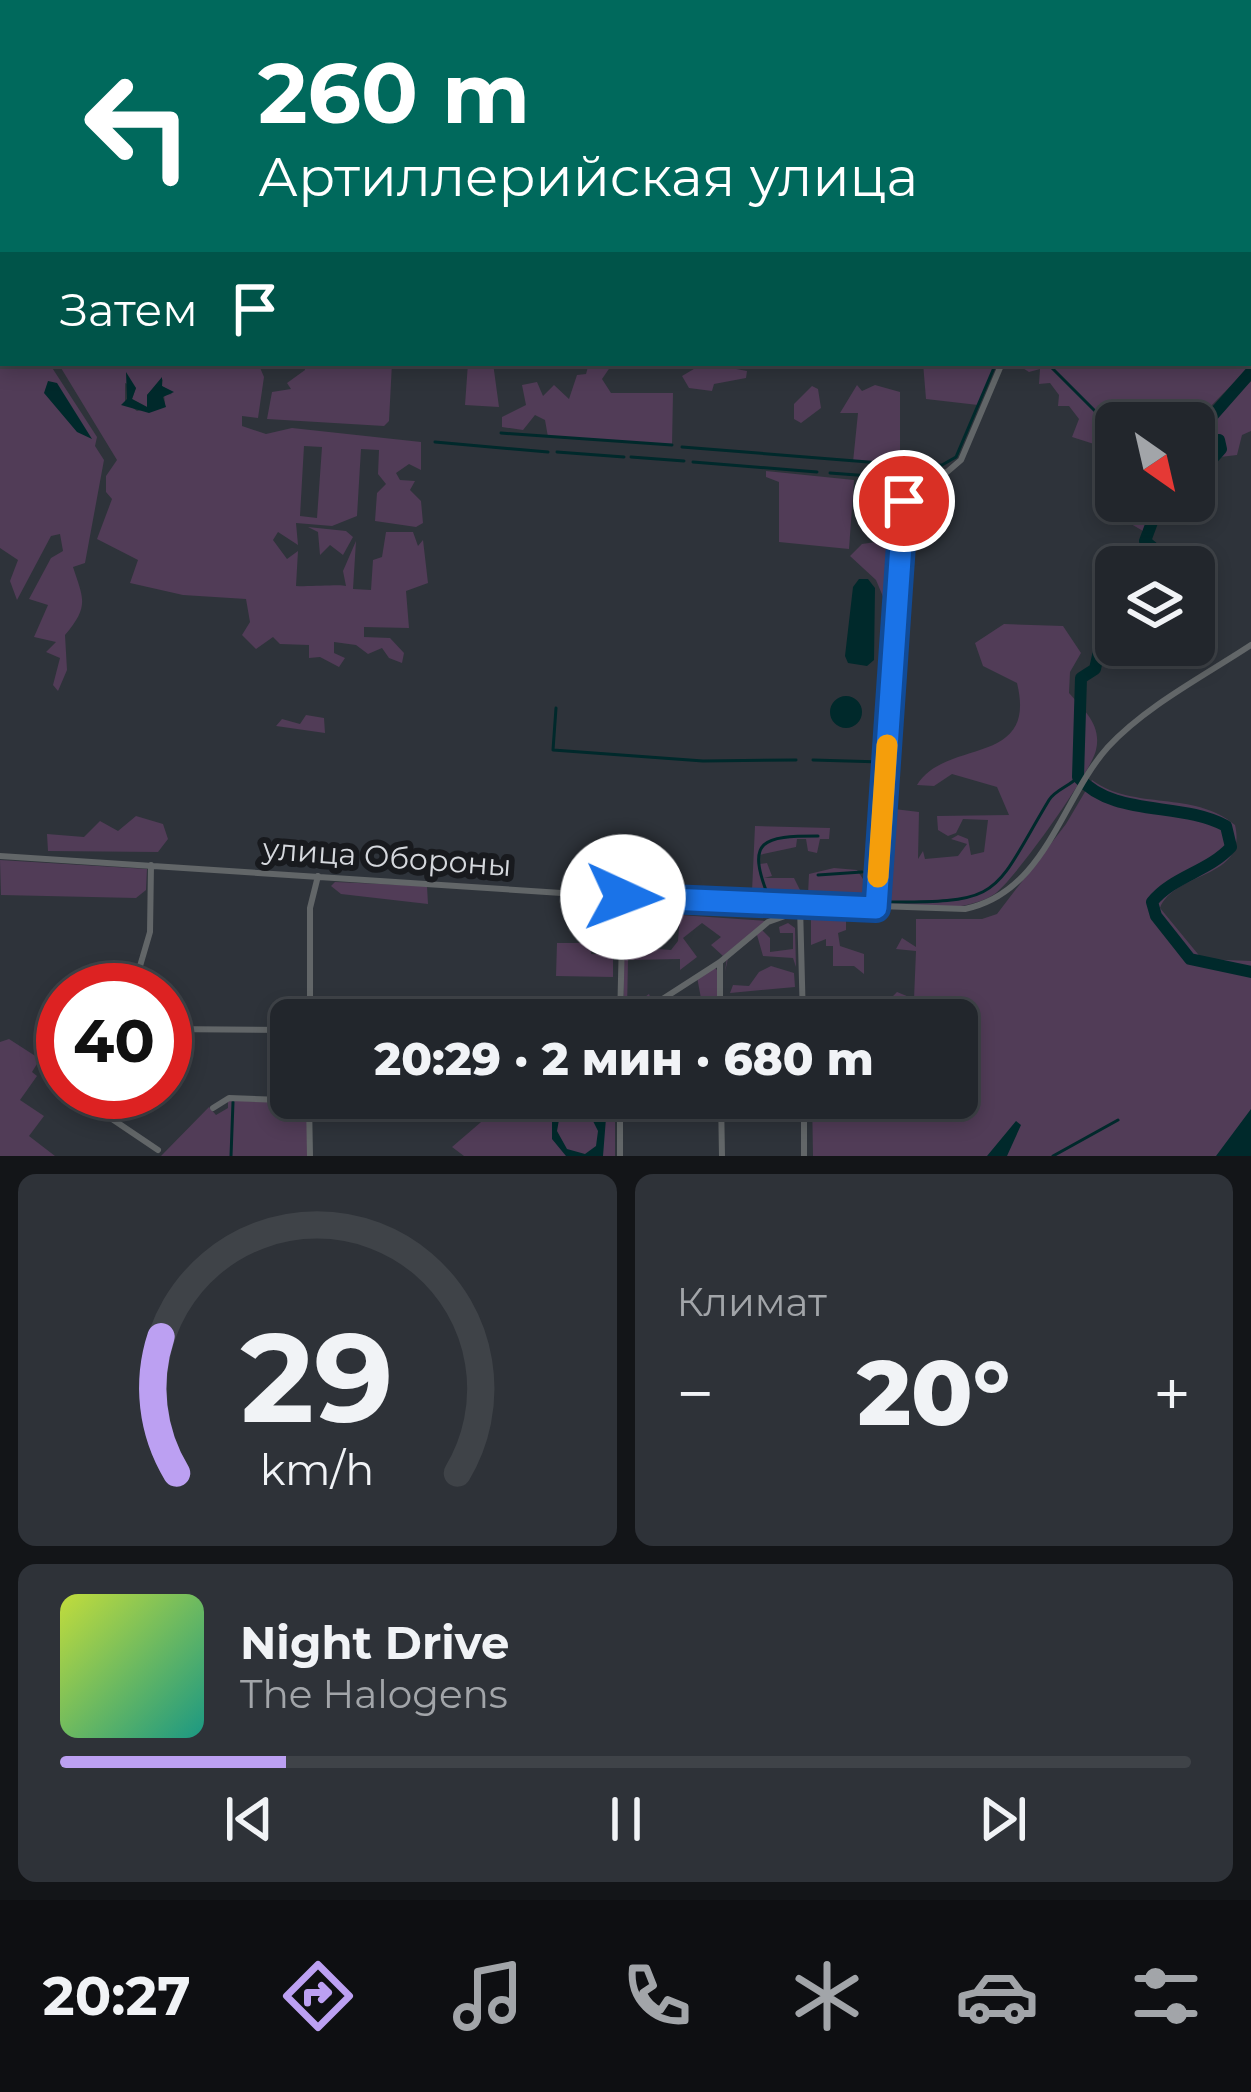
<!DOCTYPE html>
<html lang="ru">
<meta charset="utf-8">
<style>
body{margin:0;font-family:Montserrat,sans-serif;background:#2e3238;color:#f1f3f6;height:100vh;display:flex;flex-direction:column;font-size:45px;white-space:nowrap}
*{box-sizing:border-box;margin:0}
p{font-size:39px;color:#a2a5a9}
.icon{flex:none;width:66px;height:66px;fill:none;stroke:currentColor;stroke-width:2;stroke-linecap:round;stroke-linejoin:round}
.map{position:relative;height:1156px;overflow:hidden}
.panel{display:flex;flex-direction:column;gap:18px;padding:18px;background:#131518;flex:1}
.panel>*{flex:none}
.top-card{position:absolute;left:0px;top:0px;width:1251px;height:366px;box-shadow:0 6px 18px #0003,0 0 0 3px #3f4348;background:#00695c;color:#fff;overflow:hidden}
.needle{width:78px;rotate:146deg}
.buttons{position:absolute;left:1095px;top:402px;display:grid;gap:24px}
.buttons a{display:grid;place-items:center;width:120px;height:120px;border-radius:18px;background:#22262c;box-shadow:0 6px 18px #0003,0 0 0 3px #3f4348;font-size:60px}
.speed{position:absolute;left:36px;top:963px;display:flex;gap:24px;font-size:60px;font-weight:700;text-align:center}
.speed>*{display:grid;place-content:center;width:156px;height:156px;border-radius:50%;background:#22262c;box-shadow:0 6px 18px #0003,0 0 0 3px #3f4348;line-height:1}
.speed .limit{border:18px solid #d22;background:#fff;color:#111}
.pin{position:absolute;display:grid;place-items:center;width:102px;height:102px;color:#fff;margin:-51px;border:6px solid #fff;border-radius:50%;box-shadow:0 3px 12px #0007}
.me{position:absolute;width:132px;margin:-66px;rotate:92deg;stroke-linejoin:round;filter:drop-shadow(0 0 9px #0008)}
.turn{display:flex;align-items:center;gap:42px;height:252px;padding:0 60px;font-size:54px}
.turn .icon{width:156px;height:156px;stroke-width:2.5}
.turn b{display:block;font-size:84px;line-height:102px}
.then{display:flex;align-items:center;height:114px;padding:0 60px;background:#0003;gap:24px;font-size:45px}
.big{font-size:90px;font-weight:800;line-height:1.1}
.panel .widget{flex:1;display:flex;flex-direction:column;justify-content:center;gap:18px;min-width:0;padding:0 42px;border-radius:18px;background:#2e3238}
.panel .dial{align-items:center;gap:0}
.dial svg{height:312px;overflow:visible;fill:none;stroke:#3f4348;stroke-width:7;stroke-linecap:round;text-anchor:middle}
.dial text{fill:#f1f3f6;stroke:none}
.song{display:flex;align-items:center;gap:36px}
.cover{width:144px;height:144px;border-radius:18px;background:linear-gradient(135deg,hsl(70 70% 55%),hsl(170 70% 35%))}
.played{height:12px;border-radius:6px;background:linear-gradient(90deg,#bca0f2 20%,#3f4348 20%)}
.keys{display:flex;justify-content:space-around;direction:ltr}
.heat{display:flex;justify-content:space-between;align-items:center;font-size:66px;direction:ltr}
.panel .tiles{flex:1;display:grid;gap:18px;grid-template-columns:1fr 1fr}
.widget:last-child{grid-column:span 2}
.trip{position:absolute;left:270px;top:999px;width:708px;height:120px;border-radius:18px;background:#22262c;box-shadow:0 6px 18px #0003,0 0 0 3px #3f4348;font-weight:800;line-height:120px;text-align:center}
.dock{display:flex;height:192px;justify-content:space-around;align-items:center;background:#0e0f12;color:#a2a5a9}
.dock .icon{width:84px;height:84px}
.dock .active{color:#bca0f2}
.dock b{font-size:54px;color:#f1f3f6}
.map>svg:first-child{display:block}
.green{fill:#513c57;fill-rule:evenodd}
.water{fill:#00292b;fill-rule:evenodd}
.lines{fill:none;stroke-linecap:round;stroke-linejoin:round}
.stream{stroke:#00292b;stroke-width:3}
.river{stroke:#00292b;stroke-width:12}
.minor{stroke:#626668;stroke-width:6}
.route-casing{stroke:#114b97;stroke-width:30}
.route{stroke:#1a73e8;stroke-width:21}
.slow{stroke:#f59e0b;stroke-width:21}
.labels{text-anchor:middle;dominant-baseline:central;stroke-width:12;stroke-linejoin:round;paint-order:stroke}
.street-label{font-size:30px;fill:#d5d8dd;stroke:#181a1e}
</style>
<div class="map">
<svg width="1251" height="1156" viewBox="0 0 1251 1156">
<rect width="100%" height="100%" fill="#2e333a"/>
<!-- green -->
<path class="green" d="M0 0H858L860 3H3V201Z
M910 0H1145L1146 3H907Z
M1248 29H1251L1248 242Z
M1251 259V365L1211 406 1194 438V423H1116V451L1072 437 1079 419 1069 406H1058L1059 395 1050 383 1039 384 1040 369 1029 372 1015 363H1248Z
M0 282 3 363H49L97 437 95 446 104 460 85 563 73 567C83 598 90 606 65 635L67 670 58 691 53 685 60 658 46 652 56 642 34 637 48 605 29 599 51 558 63 551 60 534 51 536 17 600 10 581 18 560 0 548Z
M58 363H202L206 368 208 363H258L264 377 258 418 242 416V426L266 434 292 428 421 442V470L409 464 396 473 400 480 415 481 410 490 421 501 423 523 416 527 375 521 377 493 386 484 378 474 379 450 361 449 357 516 332 526 296 523 298 545 278 532 273 540 287 559 298 551 296 586C310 587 340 584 346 586L343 571 356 541 353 589 371 590 373 560 382 557 386 532H413L418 546 423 540 428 583 406 591 409 628 364 627V637L390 638 404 653 402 663 389 658 382 648 368 654 356 645 334 642V653L345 658 339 667 320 657 309 658V645L280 644 273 637 256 649 242 635 250 622 246 599 183 595 130 583 138 560 97 539 112 499 106 492V476L117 460ZM163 379 162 386 172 394 164 395 165 404 137 411 125 402V383L136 388 132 399 147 407V395ZM304 446 322 447 317 518 300 516Z
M304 363H392L389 421 384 426 267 419 272 392 291 389 287 383 305 370Z
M468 363H493L499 407 465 405Z
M589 363H613L602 379 611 393H673L672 445 548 437 545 420 535 415 523 430 502 427V417L526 405 522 385 537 382 543 396 554 385 569 399 577 375 586 374Z
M704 363 747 371 746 378 714 384 712 391 689 388 682 376Z
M923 363H996V366L978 405 926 399Z
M1251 381V431L1242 435 1237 455 1220 457 1223 437 1209 431 1234 394Z
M857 385 862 391 875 385 900 392V458L893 464 853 462 858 413H840Z
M812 386 818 389 821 408 801 423 794 419V404Z
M766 471 854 480 849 549 779 542V482L766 477Z
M893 474 899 478 897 497 865 489 873 475Z
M1119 501H1163L1150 512 1143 531 1109 511V504Z
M308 527 346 531 353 537 343 555 330 545 320 555 318 532Z
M896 539 892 599H884L876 580 850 556 862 544Z
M1004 624 1063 626 1081 653 1070 672 1069 693C1084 710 1102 725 1096 750 1092 771 1012 884 993 895 966 912 912 911 882 903L886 808 919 812 918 859 923 851 925 859 958 856 967 844 951 839 958 835 968 839 971 855 984 852 988 820 963 819 956 833 948 836 938 830 937 816 1009 815 997 787 952 774 934 786 917 785C945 738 1038 768 1017 683L983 666 975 643Z
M306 715 324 718 325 733 276 726 282 719 300 724Z
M1092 780C1134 811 1194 790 1235 825 1248 880 1176 870 1160 908L1202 959 1251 961V1156H813L812 1098H957V1020H812V1001L890 999 897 992 914 999 916 951 896 949 902 938 916 947V919H982L997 914 1066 824Z
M136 816 163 824 168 839 158 852 48 851 47 834 84 837 100 821 118 831Z
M755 826 830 828 829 839H820L817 853 808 851 806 839H797L796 847 759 855V864L767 863 772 876 764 878H794L802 894 752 891Z
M0 860 147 869 146 890 136 898 1 895Z
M834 868 857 870 863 879 864 872 867 877 873 872 872 901 866 903V892L864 898 808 894 809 874Z
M335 882 427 886 428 904 341 894 331 886Z
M630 901 770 908 778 915 624 908Z
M680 915 767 921 723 956 711 945 721 937 702 923 683 938 697 957 680 970V959L628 960 627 1010 649 994 652 1003 624 1018 623 939 641 940 644 948 671 950 678 941Z
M811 919H846V930L838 933 840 946 864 954V974L854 966H833V946H826V939L811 945Z
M770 923 762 930 770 938V952L793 949V933H780L779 927 788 923 795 928 796 967 793 958 763 956 757 935 728 958 725 972 727 957Z
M557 943H591V954L613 955V977L556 976Z
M771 966 794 973 795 987 730 993 733 985 749 986 759 972Z
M715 968 719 972 718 1020 716 1009H703L697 977Z
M9 1039 40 1059 32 1072 37 1076 20 1100 44 1116 29 1136 55 1156H0V1042Z
M509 1098H615V1156H464L452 1147Z
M228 1100 307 1104 308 1156H161L209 1107 216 1115 228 1108Z"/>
<!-- water -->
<path class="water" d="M126 372 136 388 132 399 147 407V395L162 377V386L174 392 163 397 166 407 149 413 121 405 127 399Z
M48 381 57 383 92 439 77 432 44 393Z
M859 579H868L875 588 874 660 867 666 848 663 845 656 853 587Z
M830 712a16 16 0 1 1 32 0a16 16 0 1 1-32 0Z
M574 1102 606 1118 603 1156H566L552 1139V1113ZM574 1109 589 1113 598 1131 596 1146 585 1154 567 1149 557 1131 560 1114Z
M1251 1109V1156H1216Z
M1016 1121 1021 1125 1007 1156H987Z"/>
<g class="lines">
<!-- stream -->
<path class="stream" d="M895 3 897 0
M1047 363 1116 432
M501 433 672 445
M435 442 548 452
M682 447 893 464
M557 452 624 457
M631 457 684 461
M693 462 817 472
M911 465H942L956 457 996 363
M830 473 897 478
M556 708 553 750 703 761 796 760
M813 760 882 762 902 475
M818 875 862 872
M769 898C745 839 763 836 818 836
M886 902C1005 903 992 895 1049 800 1055 790 1070 786 1078 777
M231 1156 233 1102
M1053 1156 1118 1120"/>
<!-- river -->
<path class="river" d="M1194 479 1221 449 1219 440 1207 442 1203 435 1213 415 1251 372
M1176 567 1145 541 1157 509 1176 501
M1116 641 1099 651 1095 669 1081 678 1078 777C1114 818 1180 801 1226 826L1231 847C1208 872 1173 876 1152 902L1156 916 1190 959 1251 972"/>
<!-- minor -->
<path class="minor" d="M0 856 623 897 965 909C1046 892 1061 799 1108 747 1146 706 1204 676 1251 645
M800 906 803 1020
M876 908 907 475 947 472 961 460 1002 363
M720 962V1020
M133 990 150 932 151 865
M310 1020V908L318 876
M620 1020 623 897
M630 1020 720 962 768 922 785 916 791 905
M63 1029 54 1034C46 1058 43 1069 63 1085
M165 1029 291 1030
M72 1092 158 1150
M721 1098 722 1156
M804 1098V1156
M309 1102 310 1156
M213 1108 229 1098 309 1101
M620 1156V1098"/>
</g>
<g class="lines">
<!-- route casing -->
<g class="route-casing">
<path id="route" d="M623 897 876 908 904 501"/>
</g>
<!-- route -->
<use href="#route" class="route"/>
<!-- slow -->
<path class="slow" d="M878 877 887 745"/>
</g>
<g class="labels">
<!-- street labels -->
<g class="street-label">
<text transform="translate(387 857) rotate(4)">улица Обороны</text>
</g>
</g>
</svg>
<div class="buttons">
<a><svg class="needle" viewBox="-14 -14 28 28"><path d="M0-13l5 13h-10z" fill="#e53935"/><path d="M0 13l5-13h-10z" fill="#a2a5a9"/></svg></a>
<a><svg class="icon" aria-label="layers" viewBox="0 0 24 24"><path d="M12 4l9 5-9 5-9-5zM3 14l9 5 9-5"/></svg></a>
</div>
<div class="speed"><div class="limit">40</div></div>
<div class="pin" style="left:904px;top:501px;background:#d93025"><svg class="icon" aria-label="arrive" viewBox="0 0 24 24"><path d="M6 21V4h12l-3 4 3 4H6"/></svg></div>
<svg class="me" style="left:623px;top:897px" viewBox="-20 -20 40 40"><circle r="19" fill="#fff"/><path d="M0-13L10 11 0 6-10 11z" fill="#1a73e8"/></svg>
<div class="trip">20:29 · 2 мин · 680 m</div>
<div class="top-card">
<div class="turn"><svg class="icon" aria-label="left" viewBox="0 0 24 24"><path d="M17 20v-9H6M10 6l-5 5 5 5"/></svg><div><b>260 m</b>Артиллерийская улица</div></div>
<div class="then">Затем<svg class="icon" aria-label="arrive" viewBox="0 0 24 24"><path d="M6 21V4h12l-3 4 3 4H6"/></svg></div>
</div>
</div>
<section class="panel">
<div class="tiles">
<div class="widget dial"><svg viewBox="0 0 100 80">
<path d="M14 69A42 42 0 1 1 86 69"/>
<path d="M14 69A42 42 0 0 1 10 34" stroke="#bca0f2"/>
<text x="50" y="56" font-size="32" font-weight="700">29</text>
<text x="50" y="72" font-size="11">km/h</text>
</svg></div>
<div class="widget"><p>Климат</p>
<div class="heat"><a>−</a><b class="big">20°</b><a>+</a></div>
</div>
<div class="widget">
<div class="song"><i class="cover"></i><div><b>Night Drive</b><p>The Halogens</p></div></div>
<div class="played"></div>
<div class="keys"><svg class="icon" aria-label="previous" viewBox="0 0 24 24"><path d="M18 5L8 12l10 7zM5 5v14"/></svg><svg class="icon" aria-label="pause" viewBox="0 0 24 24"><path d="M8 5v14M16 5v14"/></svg><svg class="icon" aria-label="next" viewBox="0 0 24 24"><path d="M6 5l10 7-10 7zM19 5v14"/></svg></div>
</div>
</div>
</section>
<nav class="dock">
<b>20:27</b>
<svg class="icon active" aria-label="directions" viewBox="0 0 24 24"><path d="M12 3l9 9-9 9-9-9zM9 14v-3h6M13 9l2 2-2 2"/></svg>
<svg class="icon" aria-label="music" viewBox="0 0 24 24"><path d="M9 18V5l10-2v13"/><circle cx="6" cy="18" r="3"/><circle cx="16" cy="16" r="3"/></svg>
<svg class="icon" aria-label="phone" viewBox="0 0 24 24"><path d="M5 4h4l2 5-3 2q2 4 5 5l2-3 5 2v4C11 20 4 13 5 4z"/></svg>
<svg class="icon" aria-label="climate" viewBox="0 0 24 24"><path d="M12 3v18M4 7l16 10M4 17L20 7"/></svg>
<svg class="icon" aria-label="car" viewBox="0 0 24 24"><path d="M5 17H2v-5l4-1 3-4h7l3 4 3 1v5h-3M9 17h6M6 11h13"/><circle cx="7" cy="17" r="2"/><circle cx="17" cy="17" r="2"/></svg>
<svg class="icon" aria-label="filters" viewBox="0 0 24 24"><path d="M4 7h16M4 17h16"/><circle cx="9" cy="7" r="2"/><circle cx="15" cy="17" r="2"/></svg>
</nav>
